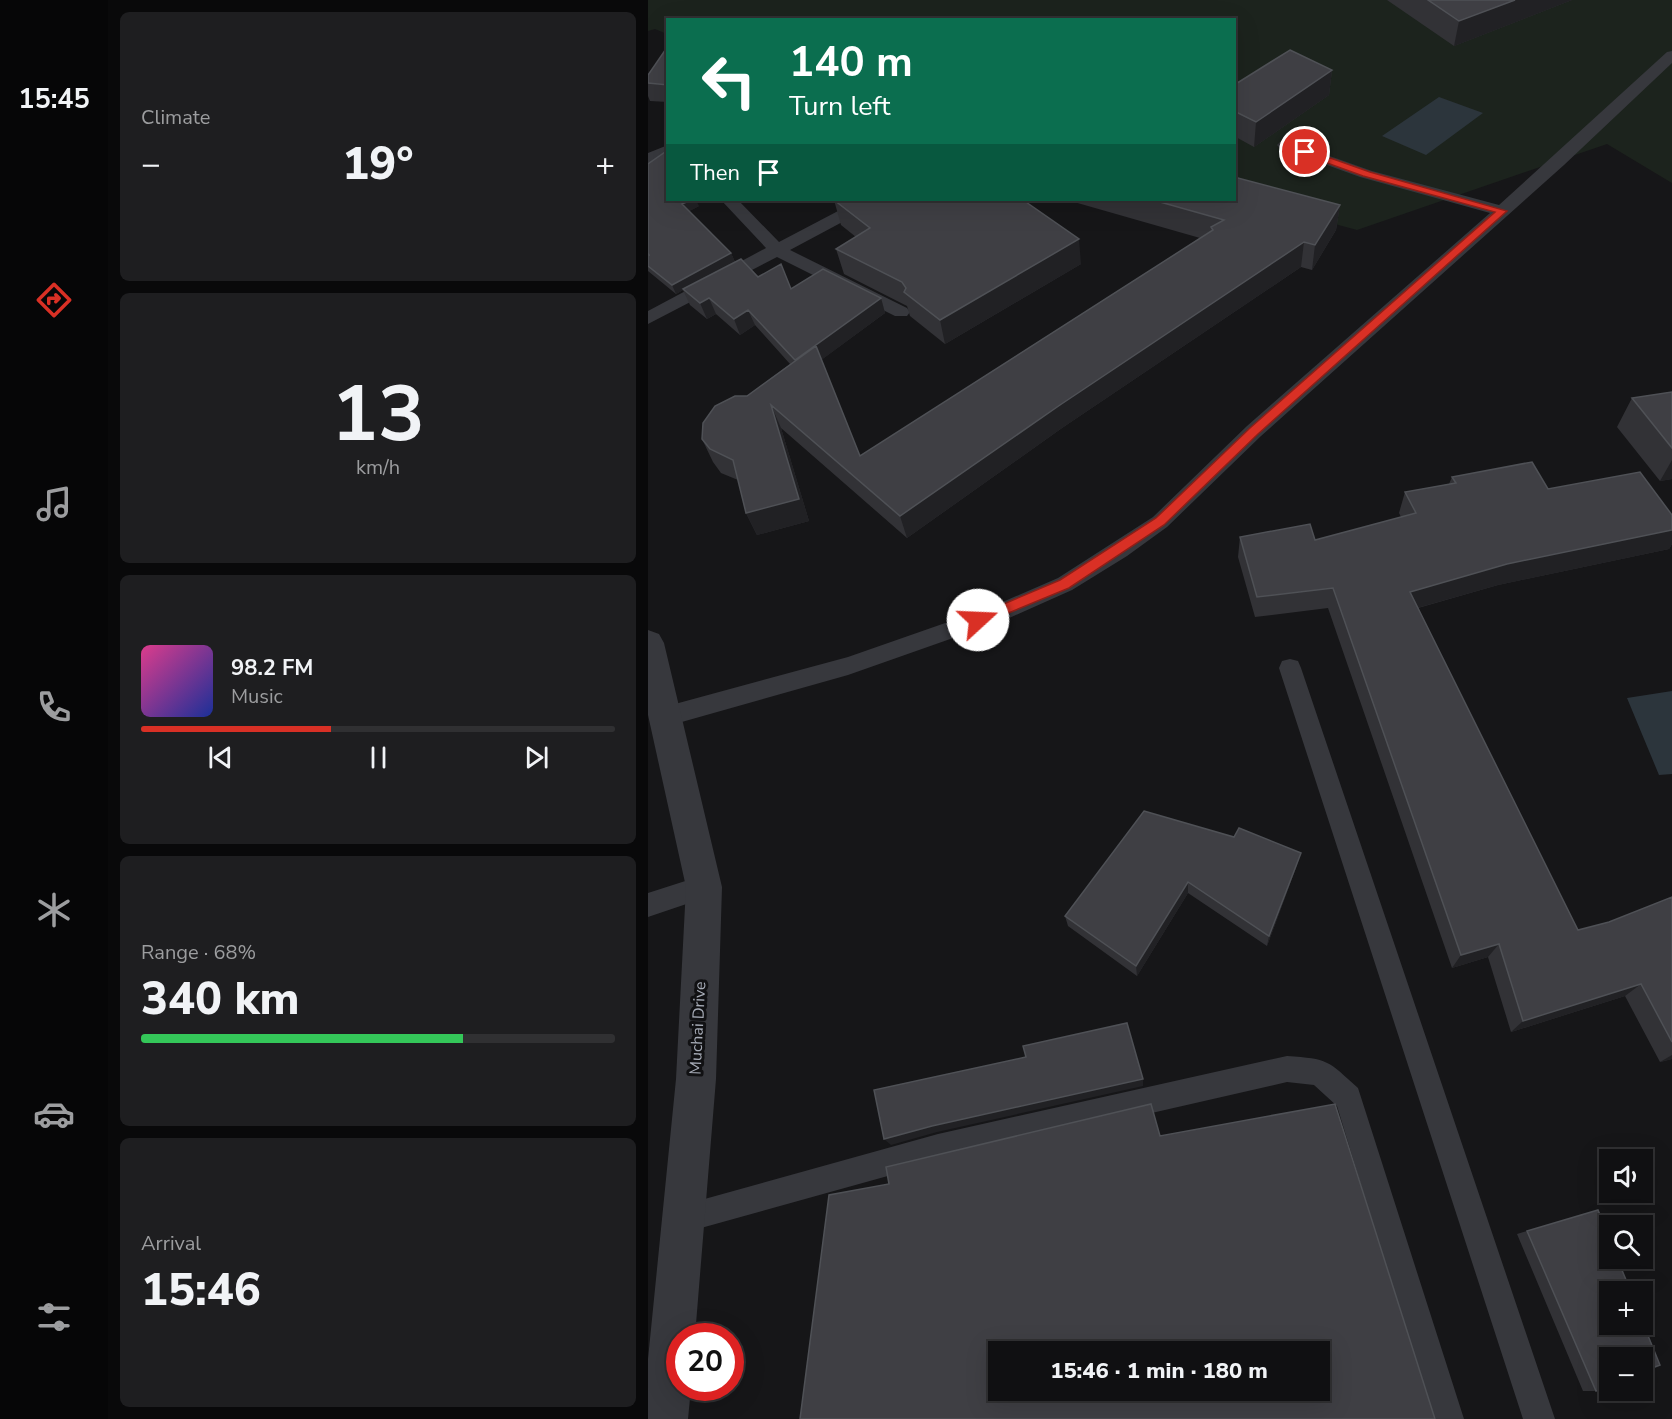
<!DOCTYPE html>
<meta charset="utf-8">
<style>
body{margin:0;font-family:"Nunito Sans",sans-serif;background:#1e1e20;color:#f1f3f6;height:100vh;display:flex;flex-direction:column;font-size:22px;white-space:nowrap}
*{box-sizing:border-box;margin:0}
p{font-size:20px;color:#9c9d9f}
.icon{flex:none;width:33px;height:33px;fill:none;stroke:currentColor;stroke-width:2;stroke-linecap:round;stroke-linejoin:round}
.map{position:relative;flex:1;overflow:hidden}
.panel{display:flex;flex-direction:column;gap:12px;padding:12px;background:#09090a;width:540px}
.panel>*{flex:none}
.banner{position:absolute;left:18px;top:18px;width:570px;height:183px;border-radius:0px;box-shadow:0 6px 24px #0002,0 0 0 2px #303032;background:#0b6e4f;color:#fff;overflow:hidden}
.buttons{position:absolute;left:951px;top:1149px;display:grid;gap:12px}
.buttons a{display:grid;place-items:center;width:54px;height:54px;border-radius:0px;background:#101012;box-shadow:0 6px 24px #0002,0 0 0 2px #303032;font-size:30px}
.speed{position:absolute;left:18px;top:1323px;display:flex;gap:12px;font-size:30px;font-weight:700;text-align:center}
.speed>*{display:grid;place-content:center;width:78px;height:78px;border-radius:50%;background:#101012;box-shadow:0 6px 24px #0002,0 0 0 2px #303032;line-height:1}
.speed .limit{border:9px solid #d22;background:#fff;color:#111}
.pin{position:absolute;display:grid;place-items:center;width:51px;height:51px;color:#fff;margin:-26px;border:3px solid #fff;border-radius:50%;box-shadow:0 2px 6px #0007}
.me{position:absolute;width:66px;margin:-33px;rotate:70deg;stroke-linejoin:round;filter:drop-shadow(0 0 4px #0008)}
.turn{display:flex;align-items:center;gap:21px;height:126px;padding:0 24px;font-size:27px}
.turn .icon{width:78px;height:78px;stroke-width:2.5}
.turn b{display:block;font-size:42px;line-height:51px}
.then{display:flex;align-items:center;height:57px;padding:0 24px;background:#0003;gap:12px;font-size:22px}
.big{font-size:45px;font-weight:800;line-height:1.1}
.panel .tile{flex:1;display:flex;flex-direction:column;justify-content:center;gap:9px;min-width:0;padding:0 21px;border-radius:9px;background:#1e1e20}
.panel .dial{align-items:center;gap:0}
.dial b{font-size:78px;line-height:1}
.song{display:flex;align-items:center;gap:18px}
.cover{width:72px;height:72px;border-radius:9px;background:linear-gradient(135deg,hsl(330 70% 55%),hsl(230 70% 35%))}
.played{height:6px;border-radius:3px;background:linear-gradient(90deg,#d93025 40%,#303032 40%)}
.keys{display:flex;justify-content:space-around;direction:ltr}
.heat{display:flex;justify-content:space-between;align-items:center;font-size:33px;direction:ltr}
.charge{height:9px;border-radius:4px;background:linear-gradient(90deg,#34c759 68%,#303032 0)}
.trip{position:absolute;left:340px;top:1341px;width:342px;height:60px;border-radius:0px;background:#101012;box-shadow:0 6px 24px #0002,0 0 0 2px #303032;font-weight:800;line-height:60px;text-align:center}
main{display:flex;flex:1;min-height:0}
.tabs{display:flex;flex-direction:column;width:108px;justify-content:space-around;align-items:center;background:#060607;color:#9c9d9f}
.tabs .icon{width:42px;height:42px}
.tabs .on{color:#d93025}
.tabs b{font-size:27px;color:#f1f3f6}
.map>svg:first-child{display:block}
.green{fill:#1c231d}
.water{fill:#2c353c}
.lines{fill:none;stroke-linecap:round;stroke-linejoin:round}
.service{fill:#37383d;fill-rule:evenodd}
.minor{fill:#37383d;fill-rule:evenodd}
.wall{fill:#323236}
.shaded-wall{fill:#212124}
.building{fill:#3f3f44;stroke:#4f5156;stroke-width:1.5;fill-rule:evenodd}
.route{fill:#d93025;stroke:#8d1f18;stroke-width:1.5}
.labels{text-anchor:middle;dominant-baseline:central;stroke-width:6;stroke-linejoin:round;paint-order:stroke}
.street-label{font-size:16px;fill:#a8adb8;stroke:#111113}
</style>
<main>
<nav class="tabs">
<b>15:45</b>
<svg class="icon on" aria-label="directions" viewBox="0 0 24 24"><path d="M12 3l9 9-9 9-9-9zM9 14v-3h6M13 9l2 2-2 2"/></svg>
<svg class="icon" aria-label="music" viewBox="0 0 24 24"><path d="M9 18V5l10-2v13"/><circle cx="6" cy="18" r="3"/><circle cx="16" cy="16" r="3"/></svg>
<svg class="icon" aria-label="phone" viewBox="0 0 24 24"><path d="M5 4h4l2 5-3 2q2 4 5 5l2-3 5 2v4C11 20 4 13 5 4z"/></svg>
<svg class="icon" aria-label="climate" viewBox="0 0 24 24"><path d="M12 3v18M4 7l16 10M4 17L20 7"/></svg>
<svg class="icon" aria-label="car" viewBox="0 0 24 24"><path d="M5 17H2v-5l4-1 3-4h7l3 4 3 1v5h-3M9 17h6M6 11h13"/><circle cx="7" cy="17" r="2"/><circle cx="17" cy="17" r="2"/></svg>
<svg class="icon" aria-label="filters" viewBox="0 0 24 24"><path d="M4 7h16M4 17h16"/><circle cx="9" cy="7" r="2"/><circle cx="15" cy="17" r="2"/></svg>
</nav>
<section class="panel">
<div class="tile"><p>Climate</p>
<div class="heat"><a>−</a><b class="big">19°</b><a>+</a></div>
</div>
<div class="tile dial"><b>13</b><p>km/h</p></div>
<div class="tile">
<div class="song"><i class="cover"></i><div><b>98.2 FM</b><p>Music</p></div></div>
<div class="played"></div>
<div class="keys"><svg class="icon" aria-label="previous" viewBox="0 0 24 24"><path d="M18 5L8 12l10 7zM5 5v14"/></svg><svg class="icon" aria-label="pause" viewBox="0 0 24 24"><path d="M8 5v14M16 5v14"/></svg><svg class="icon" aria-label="next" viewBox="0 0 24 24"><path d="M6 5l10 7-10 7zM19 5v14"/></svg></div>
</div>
<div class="tile"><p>Range · 68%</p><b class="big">340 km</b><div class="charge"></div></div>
<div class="tile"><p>Arrival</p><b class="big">15:46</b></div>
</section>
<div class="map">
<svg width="1024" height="1419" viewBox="0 0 1024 1419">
<rect width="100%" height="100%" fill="#161618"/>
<!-- green -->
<path class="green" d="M0 0H1024V183L959 144 709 230 587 197 586 20H20L19 34 7 29 0 31Z"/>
<!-- water -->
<path class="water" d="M791 97 835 113 778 155 734 136Z
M1024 691V774L1011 775 979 698Z"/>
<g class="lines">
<!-- service -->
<path class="service" d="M1024 51V63L916 165 613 436 519 527 479 556 424 590 359 619 200 675 16 727 8 724 5 717 8 710 16 707 200 657 343 607 410 578 505 517 599 426 842 213 712 177 632 148 629 145 632 142H642L724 171 851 205 1019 52Z
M73 200H90L131 242 211 200H230L228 204 142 250 259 308 262 312 259 316H247L129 257 0 324V311L118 248Z
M642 659 650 661 653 668 907 1419H875L631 668 634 661Z
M56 875 65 879 68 887 65 895 0 917V893Z
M639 1056C681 1059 679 1060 710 1088L816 1419H784L689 1106 666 1085 639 1082 290 1162 35 1233 25 1229 21 1219 25 1209 35 1205 290 1134Z"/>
<!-- minor -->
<path class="minor" d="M20 145V161L0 169V153Z
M0 630 11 634 16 643 74 887 68 1079 47 1336H32V1388H43L40 1419H0V1359L28 1079 38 887 0 715Z"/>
</g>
<!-- wall -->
<path class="wall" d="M739 0H924L806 46Z
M20 46V102L2 101 0 96V75Z
M684 70 681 95 606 147 586 136V85Z
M0 164 20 200 51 206 41 211 83 253 87 262 60 276 110 277 143 289 233 298 237 313 173 360 212 456 552 238 419 200H586L692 205 688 230 664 270 653 267 414 428 259 538 133 428 161 521 109 535 98 513 90 480 73 473 65 462 54 439 99 396 142 364 107 325 92 335 68 314 59 319 42 305 35 290 28 294 0 271Z
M186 200 433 264 297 344 262 316 259 306 196 274 188 249 208 237 193 225Z
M1024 392V479L1012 481 969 427 984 398Z
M804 477 900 489 1024 515V544L1021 549 850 585 770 608 930 930 961 922 1024 897V1059L1012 1062 977 996 863 1032 840 957 804 968 680 608 607 617 590 557 592 537 667 540 753 517 751 513 757 492 801 484Z
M496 811 649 865 619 946 540 893 489 976 420 926 417 916Z
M879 1231 948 1391H935L869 1234Z"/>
<!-- shaded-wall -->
<path class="shaded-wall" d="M867 0H924L806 46 811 21Z
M684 70 681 95 606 147 608 122Z
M43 200H48L51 206 38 213 34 204Z
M692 205 688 230 664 270 667 245Z
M431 239 433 264 297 344 292 320Z
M656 242 653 267 414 428 259 538 252 516 412 405Z
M83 253 87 262 28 294 24 285Z
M61 298 68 314 59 319 52 303Z
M233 298 237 313 153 375 147 360Z
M100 310 107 325 92 335 86 319Z
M123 405 133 428 161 521 109 535 98 513Z
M1024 460V479L1012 481Z
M1024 530V544L1021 549 850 585 755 612 762 592 859 564Z
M653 853 649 865 619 946 621 936Z
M540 882V893L489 976 488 966Z
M851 944 840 957 804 968 813 955Z
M993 984 977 996 863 1032 875 1021Z
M1024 1055V1059L1012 1062Z
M495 1079V1086L289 1132 243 1145 236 1139 284 1126Z"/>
<!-- building -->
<path class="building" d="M780 0H867L811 21Z
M20 46V85L0 83V75Z
M642 50 684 70 608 122 586 111V85Z
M20 150V200H43L34 204 83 253 24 285 0 266V255H1L0 253V164Z
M586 177 692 205 667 245 656 242 412 405 252 516 123 405 151 499 98 513 85 460 62 449 54 439 55 423 67 406 87 396H99L168 346 212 456 565 230 563 227 576 220 505 200H586Z
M186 200H375L431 239 292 320 256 292 258 288 254 282 188 249 222 228Z
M93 259 110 277 133 264 143 289 175 269 233 298 147 360 100 310 86 319 61 298 52 303 35 289Z
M1024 392V448L984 398Z
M884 462 900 489 992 472 1024 515V530L859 564 762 592 930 930 961 922 1024 897V1042L993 984 875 1021 851 944 813 955 685 588 609 597 592 537 662 524 667 540 768 513 757 492 808 483 804 477Z
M496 811 586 837 591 828 653 853 621 936 540 882 488 966 417 916Z
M479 1023 495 1079 284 1126 236 1139 226 1090 378 1057 375 1046Z
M503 1104 512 1136 687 1104 787 1419H152L181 1195 241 1184 238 1167ZM351 1352H672V1390H351Z
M950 1210 962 1239V1258H969L983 1292H962V1324H994V1321L1012 1365 994 1372V1358H962V1386L948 1391 879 1231Z"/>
<!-- route -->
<path class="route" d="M657 149 722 172 859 211 610 434 516 525 421 588 334 624H325L323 620 325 617 412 580 508 518 602 428 847 212 715 176 654 154 653 152Z"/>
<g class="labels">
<!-- street labels -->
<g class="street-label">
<text transform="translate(50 1028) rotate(-87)">Muchai Drive</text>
</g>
</g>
</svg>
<div class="buttons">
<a><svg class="icon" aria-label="sound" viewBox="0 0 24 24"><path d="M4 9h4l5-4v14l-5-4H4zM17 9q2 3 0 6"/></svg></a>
<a><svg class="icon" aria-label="search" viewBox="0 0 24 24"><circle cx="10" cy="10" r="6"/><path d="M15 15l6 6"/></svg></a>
<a>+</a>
<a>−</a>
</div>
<div class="speed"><div class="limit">20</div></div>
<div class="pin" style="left:657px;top:152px;background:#d93025"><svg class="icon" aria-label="arrive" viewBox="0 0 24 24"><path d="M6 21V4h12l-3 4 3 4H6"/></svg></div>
<svg class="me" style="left:330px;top:620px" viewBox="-20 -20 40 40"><circle r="19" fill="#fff"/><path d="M0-13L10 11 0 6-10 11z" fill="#d93025"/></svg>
<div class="trip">15:46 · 1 min · 180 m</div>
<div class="banner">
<div class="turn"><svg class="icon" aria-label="left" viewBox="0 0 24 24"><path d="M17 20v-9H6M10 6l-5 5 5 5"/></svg><div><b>140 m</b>Turn left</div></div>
<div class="then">Then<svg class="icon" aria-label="arrive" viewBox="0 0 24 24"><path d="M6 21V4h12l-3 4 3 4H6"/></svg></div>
</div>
</div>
</main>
